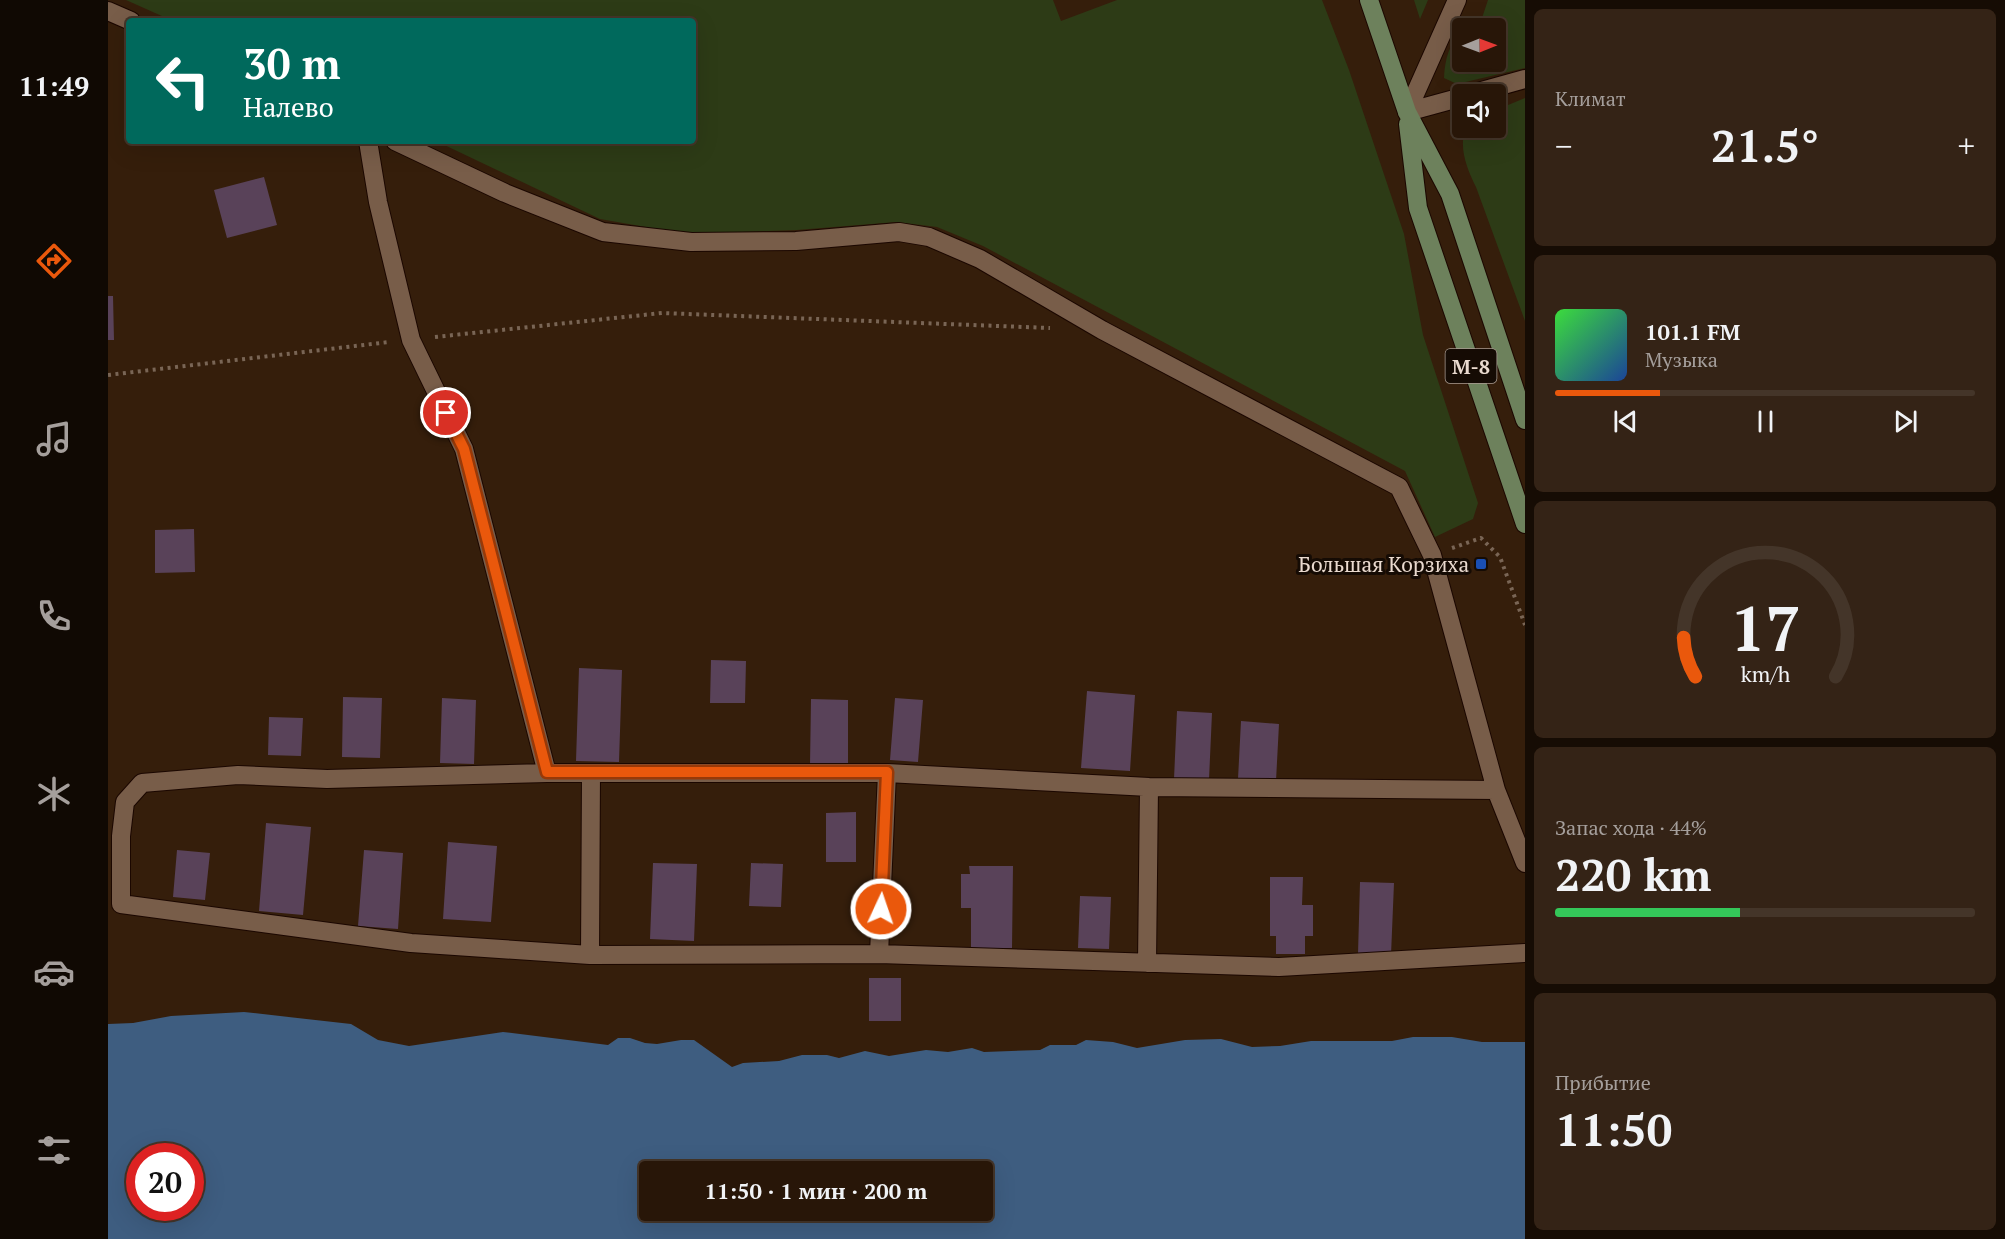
<!DOCTYPE html>
<html lang="ru">
<meta charset="utf-8">
<style>
body{margin:0;font-family:"PT Serif",serif;background:#342316;color:#f1f3f6;height:100vh;display:flex;flex-direction:column;font-size:22px;white-space:nowrap}
*{box-sizing:border-box;margin:0}
p{font-size:20px;color:#a59f9c}
.icon{flex:none;width:33px;height:33px;fill:none;stroke:currentColor;stroke-width:2;stroke-linecap:round;stroke-linejoin:round}
.map{position:relative;flex:1;overflow:hidden}
.side{display:flex;flex-direction:column;gap:9px;padding:9px;background:#160c04;width:480px}
.side>*{flex:none}
.banner{position:absolute;left:18px;top:18px;width:570px;height:126px;border-radius:6px;box-shadow:0 6px 24px #0002,0 0 0 2px #443529;background:#00695c;color:#fff;overflow:hidden}
.needle{width:39px;rotate:89deg}
.fabs{position:absolute;left:1344px;top:18px;display:grid;gap:12px}
.fabs a{display:grid;place-items:center;width:54px;height:54px;border-radius:6px;background:#281608;box-shadow:0 6px 24px #0002,0 0 0 2px #443529;font-size:30px}
.speed{position:absolute;left:18px;top:1143px;display:flex;gap:12px;font-size:30px;font-weight:700;text-align:center}
.speed>*{display:grid;place-content:center;width:78px;height:78px;border-radius:50%;background:#281608;box-shadow:0 6px 24px #0002,0 0 0 2px #443529;line-height:1}
.speed .limit{border:9px solid #d22;background:#fff;color:#111}
.pin{position:absolute;display:grid;place-items:center;width:51px;height:51px;color:#fff;margin:-26px;border:3px solid #fff;border-radius:50%;box-shadow:0 2px 6px #0007}
.me{position:absolute;width:66px;margin:-33px;rotate:3deg;stroke-linejoin:round;filter:drop-shadow(0 0 4px #0008)}
.turn{display:flex;align-items:center;gap:21px;height:126px;padding:0 18px;font-size:27px}
.turn .icon{width:78px;height:78px;stroke-width:2.5}
.turn b{display:block;font-size:42px;line-height:51px}
.big{font-size:45px;font-weight:700;line-height:1.1}
.side .tile{flex:1;display:flex;flex-direction:column;justify-content:center;gap:9px;min-width:0;padding:0 21px;border-radius:9px;background:#342316}
.side .dial{align-items:center;gap:0}
.dial svg{height:156px;overflow:visible;fill:none;stroke:#443529;stroke-width:7;stroke-linecap:round;text-anchor:middle}
.dial text{fill:#f1f3f6;stroke:none}
.song{display:flex;align-items:center;gap:18px}
.cover{width:72px;height:72px;border-radius:9px;background:linear-gradient(135deg,hsl(120 70% 55%),hsl(220 70% 35%))}
.played{height:6px;border-radius:3px;background:linear-gradient(90deg,#ea580c 25%,#443529 25%)}
.keys{display:flex;justify-content:space-around;direction:ltr}
.heat{display:flex;justify-content:space-between;align-items:center;font-size:33px;direction:ltr}
.charge{height:9px;border-radius:4px;background:linear-gradient(90deg,#34c759 44%,#443529 0)}
.trip{position:absolute;left:531px;top:1161px;width:354px;height:60px;border-radius:6px;background:#281608;box-shadow:0 6px 24px #0002,0 0 0 2px #443529;font-weight:700;line-height:60px;text-align:center}
main{display:flex;flex:1;min-height:0}
.tab-bar{display:flex;flex-direction:column;width:108px;justify-content:space-around;align-items:center;background:#100903;color:#a59f9c}
.tab-bar .icon{width:42px;height:42px}
.tab-bar .on{color:#ea580c}
.tab-bar b{font-size:27px;color:#f1f3f6}
.map>svg:first-child{display:block}
.green{fill:#2d3b16}
.water{fill:#3e5d80;fill-rule:evenodd}
.building{fill:#594259}
.lines{fill:none;stroke-linecap:round;stroke-linejoin:round}
.minor-casing{stroke:#1b0700;stroke-width:20}
.major-casing{stroke:#1b0700;stroke-width:20}
.path{stroke:#796555;stroke-width:4;stroke-dasharray:3 4.5;stroke-linecap:butt}
.minor{stroke:#785d49;stroke-width:18}
.major{stroke:#6d815c;stroke-width:18}
.route-casing{stroke:#983908;stroke-width:15}
.route{stroke:#ea580c;stroke-width:10}
.transit-dot{fill:#1a4fb4;stroke:#150b04;stroke-width:2}
.labels{text-anchor:middle;dominant-baseline:central;stroke-width:6;stroke-linejoin:round;paint-order:stroke}
.shield{fill:#150b04;stroke:#aa9c92;stroke-width:1.5}
.shield-label{font-size:20px;font-weight:bold;fill:#eadacf}
.poi-label{font-size:21px;fill:#eadacf;stroke:#150b04;text-anchor:end}
</style>
<main>
<nav class="tab-bar">
<b>11:49</b>
<svg class="icon on" aria-label="directions" viewBox="0 0 24 24"><path d="M12 3l9 9-9 9-9-9zM9 14v-3h6M13 9l2 2-2 2"/></svg>
<svg class="icon" aria-label="music" viewBox="0 0 24 24"><path d="M9 18V5l10-2v13"/><circle cx="6" cy="18" r="3"/><circle cx="16" cy="16" r="3"/></svg>
<svg class="icon" aria-label="phone" viewBox="0 0 24 24"><path d="M5 4h4l2 5-3 2q2 4 5 5l2-3 5 2v4C11 20 4 13 5 4z"/></svg>
<svg class="icon" aria-label="climate" viewBox="0 0 24 24"><path d="M12 3v18M4 7l16 10M4 17L20 7"/></svg>
<svg class="icon" aria-label="car" viewBox="0 0 24 24"><path d="M5 17H2v-5l4-1 3-4h7l3 4 3 1v5h-3M9 17h6M6 11h13"/><circle cx="7" cy="17" r="2"/><circle cx="17" cy="17" r="2"/></svg>
<svg class="icon" aria-label="filters" viewBox="0 0 24 24"><path d="M4 7h16M4 17h16"/><circle cx="9" cy="7" r="2"/><circle cx="15" cy="17" r="2"/></svg>
</nav>
<div class="map">
<svg width="1417" height="1239" viewBox="0 0 1417 1239">
<rect width="100%" height="100%" fill="#351e0b"/>
<!-- green -->
<path class="green" d="M18 0H945L953 21 1009 0H1214L1241 70 1296 234 1315 335 1370 503 1365 519 1327 537 1297 471 875 246 829 227 789 222 689 230 578 234 492 219 328 141H585V21H65Z
M1306 0H1320L1312 19Z
M1380 0H1417V68L1349 84 1336 78C1337 58 1341 45 1354 30V62H1388V28H1356L1358 26 1371 27Z
M1417 98V321L1368 187C1359 169 1350 147 1358 128H1388V110Z"/>
<!-- water -->
<path class="water" d="M136 1012 243 1024 270 1040 301 1046 395 1032 500 1045 510 1038H522L537 1043 549 1044 573 1040H586L624 1067 635 1063 671 1061 694 1055H719L731 1058 757 1051 781 1056 818 1050 840 1052 864 1048 876 1052 932 1050 942 1045H968L978 1040 1005 1042 1029 1048 1077 1040 1113 1039 1144 1047 1172 1046 1203 1041H1284L1305 1037H1344L1374 1042H1417V1239H0V1024L25 1023 63 1016ZM32 1156H82V1208H32ZM542 1172H874V1210H542Z"/>
<!-- building -->
<path class="building" d="M156 177 169 225 119 238 106 190Z
M0 296H5L6 340H0Z
M86 529 87 572 47 573V530Z
M603 660 638 661 637 703H602Z
M471 668 514 670 511 762 468 761Z
M979 691 1027 695 1022 771 973 768Z
M235 697 274 698 272 758 234 757Z
M334 698 368 700 366 764 332 763Z
M787 698 815 700 810 762 782 760Z
M703 699 740 700V766H702Z
M1069 711 1104 713 1101 780 1066 779Z
M161 717 195 718 193 756 160 755Z
M1133 721 1171 724 1168 781 1130 779Z
M748 812V862H718V813Z
M158 823 203 827 195 915 151 911Z
M340 842 389 846 383 922 335 919Z
M69 850 102 853 97 900 65 897Z
M256 850 295 853 290 929 250 926Z
M545 863 589 864 586 941 542 939Z
M643 863 675 864 673 907 641 906Z
M861 866H905L904 948H863V908H853V874H862Z
M1162 877H1195L1194 905H1205V936H1197V954H1168V936H1162Z
M1252 882 1286 883 1283 955 1250 954Z
M972 896 1003 897 1001 949 970 948Z
M761 978H793V1021H761Z"/>
<g class="lines">
<!-- minor casing -->
<g class="minor-casing">
<path id="minor" d="M0 11 23 21
M1363 94 1417 79
M1299 112 1349 0
M1299 112 1354 97
M260 141 270 202 303 340 356 449 439 773
M287 141 397 193 495 232 583 242 688 241 791 232 821 237 872 259 994 330 1291 487 1324 555 1388 790 1417 863
M1388 790 1041 787 779 773H439L219 779 130 775 34 783 17 802 13 836V904L303 943 482 955 771 954 1171 967 1417 953
M771 954 779 773
M482 955 483 774
M1039 963 1041 787"/>
</g>
<!-- major casing -->
<g class="major-casing">
<path id="major" d="M1261 0 1299 112 1342 194 1417 420
M1300 124 1310 208 1417 524"/>
</g>
<!-- path -->
<path class="path" d="M327 337 554 313 942 328
M0 375 281 342
M1344 548 1373 538 1392 557 1417 625"/>
<!-- minor -->
<use href="#minor" class="minor"/>
<!-- major -->
<use href="#major" class="major"/>
</g>
<g class="lines">
<!-- route casing -->
<g class="route-casing">
<path id="route" d="M338 413 356 449 439 772H779L773 909"/>
</g>
<!-- route -->
<use href="#route" class="route"/>
</g>
<!-- markers -->
<rect class="transit-dot" x="1367" y="558" width="12" height="12" rx="3"/>
<g class="labels">
<!-- shield labels -->
<rect class="shield" x="1337.5" y="349" width="51" height="34" rx="4.5"/>
<g class="shield-label">
<text x="1363" y="366">М-8</text>
</g>
<!-- poi labels -->
<g class="poi-label">
<text x="1361" y="564">Большая Корзиха</text>
</g>
</g>
</svg>
<div class="fabs">
<a><svg class="needle" viewBox="-14 -14 28 28"><path d="M0-13l5 13h-10z" fill="#e53935"/><path d="M0 13l5-13h-10z" fill="#a59f9c"/></svg></a>
<a><svg class="icon" aria-label="sound" viewBox="0 0 24 24"><path d="M4 9h4l5-4v14l-5-4H4zM17 9q2 3 0 6"/></svg></a>
</div>
<div class="speed"><div class="limit">20</div></div>
<div class="pin" style="left:338px;top:413px;background:#d93025"><svg class="icon" aria-label="arrive" viewBox="0 0 24 24"><path d="M6 21V4h12l-3 4 3 4H6"/></svg></div>
<svg class="me" style="left:773px;top:909px" viewBox="-20 -20 40 40"><circle r="17" fill="#ea580c" stroke="#fff" stroke-width="3"/><path d="M0-11L8 9 0 5-8 9z" fill="#fff"/></svg>
<div class="trip">11:50 · 1 мин · 200 m</div>
<div class="banner">
<div class="turn"><svg class="icon" aria-label="left" viewBox="0 0 24 24"><path d="M17 20v-9H6M10 6l-5 5 5 5"/></svg><div><b>30 m</b>Налево</div></div>
</div>
</div>
<section class="side">
<div class="tile"><p>Климат</p>
<div class="heat"><a>−</a><b class="big">21.5°</b><a>+</a></div>
</div>
<div class="tile">
<div class="song"><i class="cover"></i><div><b>101.1 FM</b><p>Музыка</p></div></div>
<div class="played"></div>
<div class="keys"><svg class="icon" aria-label="previous" viewBox="0 0 24 24"><path d="M18 5L8 12l10 7zM5 5v14"/></svg><svg class="icon" aria-label="pause" viewBox="0 0 24 24"><path d="M8 5v14M16 5v14"/></svg><svg class="icon" aria-label="next" viewBox="0 0 24 24"><path d="M6 5l10 7-10 7zM19 5v14"/></svg></div>
</div>
<div class="tile dial"><svg viewBox="0 0 100 80">
<path d="M14 69A42 42 0 1 1 86 69"/>
<path d="M14 69A42 42 0 0 1 8 49" stroke="#ea580c"/>
<text x="50" y="56" font-size="32" font-weight="700">17</text>
<text x="50" y="72" font-size="11">km/h</text>
</svg></div>
<div class="tile"><p>Запас хода · 44%</p><b class="big">220 km</b><div class="charge"></div></div>
<div class="tile"><p>Прибытие</p><b class="big">11:50</b></div>
</section>
</main>
